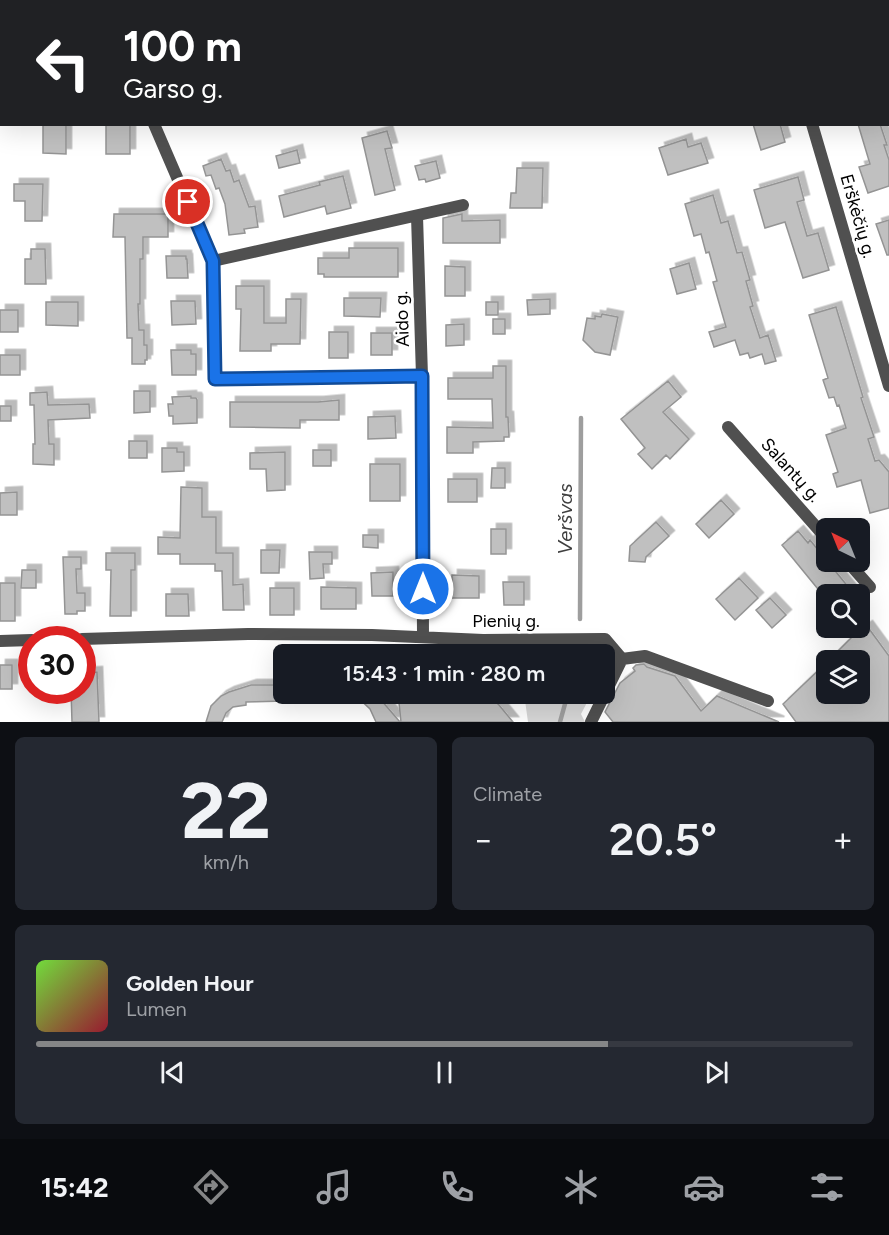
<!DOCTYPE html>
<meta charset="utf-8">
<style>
body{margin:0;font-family:Figtree,sans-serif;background:#242831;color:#f1f3f6;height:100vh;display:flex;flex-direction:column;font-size:22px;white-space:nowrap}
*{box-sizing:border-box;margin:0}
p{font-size:20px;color:#9ea1a6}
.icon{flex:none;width:33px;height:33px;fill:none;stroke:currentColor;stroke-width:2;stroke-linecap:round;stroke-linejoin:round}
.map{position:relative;height:722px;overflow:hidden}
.sheet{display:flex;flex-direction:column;gap:15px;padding:15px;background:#0d0f14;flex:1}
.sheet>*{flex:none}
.banner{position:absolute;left:0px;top:0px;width:890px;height:126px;box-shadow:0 6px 24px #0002;background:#202124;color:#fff;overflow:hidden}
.needle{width:39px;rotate:317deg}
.fabs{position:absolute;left:816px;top:518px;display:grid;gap:12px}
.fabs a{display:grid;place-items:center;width:54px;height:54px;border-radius:9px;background:#171b24;box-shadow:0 6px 24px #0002;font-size:30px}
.speed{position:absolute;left:18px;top:626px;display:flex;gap:12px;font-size:30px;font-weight:700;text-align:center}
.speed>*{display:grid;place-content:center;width:78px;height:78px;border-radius:50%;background:#171b24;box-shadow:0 6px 24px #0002;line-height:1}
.speed .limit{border:9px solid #d22;background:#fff;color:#111}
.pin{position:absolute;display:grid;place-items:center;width:51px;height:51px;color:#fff;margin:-26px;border:3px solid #fff;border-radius:50%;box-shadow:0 2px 6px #0007}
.me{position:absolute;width:66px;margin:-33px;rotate:0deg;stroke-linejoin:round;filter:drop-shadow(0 0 4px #0008)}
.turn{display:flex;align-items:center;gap:21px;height:126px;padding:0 24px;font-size:27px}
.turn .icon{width:78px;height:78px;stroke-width:2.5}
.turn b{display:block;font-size:42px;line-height:51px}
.big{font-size:45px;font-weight:600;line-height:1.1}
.sheet .widget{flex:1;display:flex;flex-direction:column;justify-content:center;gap:9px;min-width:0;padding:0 21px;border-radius:9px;background:#242831}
.sheet .dial{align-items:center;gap:0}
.dial b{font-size:78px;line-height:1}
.song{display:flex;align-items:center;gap:18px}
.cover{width:72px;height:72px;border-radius:9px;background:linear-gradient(135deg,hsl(100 70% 55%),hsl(350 70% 35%))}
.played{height:6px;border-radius:3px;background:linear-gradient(90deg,#858687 70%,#363941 70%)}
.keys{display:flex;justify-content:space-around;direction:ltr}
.heat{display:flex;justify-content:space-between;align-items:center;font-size:33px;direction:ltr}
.sheet .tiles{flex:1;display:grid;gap:15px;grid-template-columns:1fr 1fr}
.widget:last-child{grid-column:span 2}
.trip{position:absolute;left:273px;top:644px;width:342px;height:60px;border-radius:9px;background:#171b24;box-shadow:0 6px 24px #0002;font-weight:600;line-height:60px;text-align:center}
.menu{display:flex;height:96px;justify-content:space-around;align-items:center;background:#090b0e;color:#9ea1a6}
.menu .icon{width:42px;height:42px}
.menu .on{color:#858687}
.menu b{font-size:27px;color:#f1f3f6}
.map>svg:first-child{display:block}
.green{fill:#d7d7d7}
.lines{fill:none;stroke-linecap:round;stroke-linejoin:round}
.stream{stroke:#9e9e9e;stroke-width:4.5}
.building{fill:#c0c0c0;stroke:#949494;stroke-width:1.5;filter:url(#shadow)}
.street{stroke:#505050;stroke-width:12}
.secondary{stroke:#1d1d1d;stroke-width:12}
.route-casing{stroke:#114b97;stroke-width:15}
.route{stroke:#1a73e8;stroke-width:10}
.labels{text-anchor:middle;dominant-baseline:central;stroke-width:5;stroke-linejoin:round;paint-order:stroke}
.street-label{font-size:18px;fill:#000;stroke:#fff}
.water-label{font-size:20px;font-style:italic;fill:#3f3f3f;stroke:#fff}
</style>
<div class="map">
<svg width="889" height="722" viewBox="0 0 889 722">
<defs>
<filter id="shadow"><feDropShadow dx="5.5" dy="-5.5" stdDeviation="0" flood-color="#0004"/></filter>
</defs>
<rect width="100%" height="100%" fill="#fff"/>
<!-- green -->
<path class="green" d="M605 650 610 656 605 668 604 654H504L503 651Z
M524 693H592L581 714 585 722H528Z"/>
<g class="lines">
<!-- stream -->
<path class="stream" d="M580 619 581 418
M560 722 568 693"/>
</g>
<!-- building -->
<path class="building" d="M43 124H66V154L43 153Z
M106 124H130V154H106Z
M753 124H780L785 142 761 150Z
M858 124H880L887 145H884L889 160V186L868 193 859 167 870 164Z
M387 131 392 148 385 149 395 190 375 195 362 138Z
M686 139 688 147 701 143 708 163 668 175 659 148Z
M297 150 300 163 279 168 276 156Z
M221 159 226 171 230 170 234 182 239 180 249 207 255 206 258 227 244 229 245 233 229 235 225 204 219 188 216 189 211 175 206 176 203 166Z
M436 161 440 178 426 182 425 179 419 180 415 166Z
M517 168H543L542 208H510L511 193H516Z
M343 176 351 208 327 214 325 206 284 217 279 196 320 185 319 182Z
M798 177 804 200 797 202 807 236 818 233 829 270 803 278 785 222 765 228 754 190Z
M14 184H43L42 221H25V201H14Z
M713 195 721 223 728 221 737 253 742 252 750 280 746 281 753 306 750 307 760 338 768 335 776 361 765 364 762 354 750 358 748 353 740 355 735 340 714 347 709 332 726 327 713 282 717 281 709 252 706 253 701 234 694 236 685 204Z
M114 214H168V237H143V259H140V304H138L139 330H144V345H147V360H145V364H132V338H127L125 237H113Z
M462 214V221L500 220V243H443V218Z
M889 220V255H887L876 224Z
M349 248H398V277H324V274H318V258H349Z
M31 249H45L46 284H25V259H31Z
M166 256H186V259H187L188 278H167Z
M689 263 696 289 677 294 670 269Z
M445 266 465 267V296H445Z
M236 286H264V323H286V299H301L300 344H271V351H240L241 309H236Z
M344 298H381L380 317 344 316Z
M550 299V314L528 315 527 300Z
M171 301H195L196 324 172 325Z
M46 302H78V326L46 325Z
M486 302H498V315H486Z
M836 307 863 397 861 398 874 437 868 439 875 461 879 460 889 472V508L870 513 861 480 837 487 833 474 838 472 826 435 846 428 839 405 837 406 834 397 829 398 823 380 828 378 809 315Z
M0 310H18V332H0Z
M602 314 618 317 610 355 595 352 583 340 587 318 595 319V316L601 317Z
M493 319H505V334H493Z
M464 324V345L446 346V325Z
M329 332H348V358H329Z
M371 333H392V355H371Z
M171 350H191V354H196V375H172Z
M0 355H20V375H0Z
M493 366H506V417H508L509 437H504V441L473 442V453H447V427L493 428 492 399H448V378H493Z
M668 381 681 397 663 412 689 439 670 459 666 455 652 469 638 454 645 448 621 419Z
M134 391H150V412L134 413Z
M47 392 48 405 89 404 90 418 48 420 49 444H54V465L33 464V444H35L34 405H30V393Z
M191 396V398H196L197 400V423L173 424V416H169L168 404H173L172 397Z
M339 400V420H300V428L230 427V402H318Z
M0 406H11V421H0Z
M395 416 396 438 368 439V417Z
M129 441H147V458H129Z
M162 448H177V452H184V471L162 472Z
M313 450H331V466H313Z
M285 452V490L267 491 266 469H250V453Z
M370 464H400V501H370Z
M492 468H505V488H491Z
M448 479H477V502H448Z
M181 487 202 488V517H216V553H233V585L243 584 244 610H223L222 571H215V564H180V554H158V537L180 538Z
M17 492V515H0V493Z
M721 500 734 514 709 538 696 524Z
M656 522 669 536 646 557 645 562 629 561 630 546Z
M491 529H506V554H491Z
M798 531 808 543 810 540 854 594H822L782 545Z
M363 535H378V548L363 547Z
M261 550H280L279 573H261Z
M309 552H332V564H323L324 578 310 579Z
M106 553H135V570H131V616H110L111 570H106Z
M63 557H81V569H76L77 593H85V611H77V614H65Z
M22 570H36V588H21Z
M393 572V596H372L371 573Z
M452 575 479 576V598H452Z
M739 578 758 598 735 620 716 599Z
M503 582H524V605H504Z
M0 583H15V621H0Z
M321 587 356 588V609H321Z
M270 588H294V615H270Z
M166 594H188L189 616H166Z
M770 598 786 615 772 628 756 610Z
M867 626 889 656V722H796L783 704 826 663V693H860V660H829L854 635Z
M644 664 647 667 675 676 701 711 717 696 779 722H613L605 712 620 683 635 671 633 668 636 665Z
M0 665H12V689H0Z
M97 672 99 722H72L71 690H82V673Z
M251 685H284V701L246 702V705L233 707 226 713 222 722H206L211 706 221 696 229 692Z
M353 693H375L400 722H376L370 709Z
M398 693H483L489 696 499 705 513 722H401Z"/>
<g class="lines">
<!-- street -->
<path class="street" d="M534 0 535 2
M775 0 776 2
M194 2V0
M154 124 213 261 215 379 422 376
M812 124 889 386
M417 216 422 376 423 637
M213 261 463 205
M728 427 826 538
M847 561 870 587
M82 639 248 634 372 635 483 640 605 639 622 659 645 656 768 701
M0 641 32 640
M591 722 622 659"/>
<!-- secondary -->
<path class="secondary" d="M273 2 275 0
M0 94H2"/>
</g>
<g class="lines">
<!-- route casing -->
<g class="route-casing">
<path id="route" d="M188 202 213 261 215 379 422 376 423 589"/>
</g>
<!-- route -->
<use href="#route" class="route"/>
</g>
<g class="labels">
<!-- street labels -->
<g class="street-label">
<text transform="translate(858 216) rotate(74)">Erškėčių g.</text>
<text transform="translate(402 319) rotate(-92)">Aido g.</text>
<text transform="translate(791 470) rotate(48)">Salantų g.</text>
<text x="506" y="621">Pienių g.</text>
</g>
<!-- water labels -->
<g class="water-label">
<text transform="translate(565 519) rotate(-90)">Veršvas</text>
</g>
</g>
</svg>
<div class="fabs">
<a><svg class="needle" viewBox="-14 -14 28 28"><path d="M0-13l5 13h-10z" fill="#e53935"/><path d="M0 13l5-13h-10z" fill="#9ea1a6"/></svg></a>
<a><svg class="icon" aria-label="search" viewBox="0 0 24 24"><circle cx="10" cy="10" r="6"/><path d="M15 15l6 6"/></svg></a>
<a><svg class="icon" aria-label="layers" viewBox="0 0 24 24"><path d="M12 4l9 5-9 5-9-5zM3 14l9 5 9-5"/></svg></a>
</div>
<div class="speed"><div class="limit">30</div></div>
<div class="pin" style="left:188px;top:202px;background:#d93025"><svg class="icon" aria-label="arrive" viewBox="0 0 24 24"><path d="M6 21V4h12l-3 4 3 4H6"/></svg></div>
<svg class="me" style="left:423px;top:589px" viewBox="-20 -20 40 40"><circle r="17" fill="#1a73e8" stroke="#fff" stroke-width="3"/><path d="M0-11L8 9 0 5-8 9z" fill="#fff"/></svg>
<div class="trip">15:43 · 1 min · 280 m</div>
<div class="banner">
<div class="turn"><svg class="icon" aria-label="left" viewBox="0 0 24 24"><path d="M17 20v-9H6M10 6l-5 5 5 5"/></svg><div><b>100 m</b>Garso g.</div></div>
</div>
</div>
<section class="sheet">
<div class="tiles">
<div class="widget dial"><b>22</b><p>km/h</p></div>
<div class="widget"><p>Climate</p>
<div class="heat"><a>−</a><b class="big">20.5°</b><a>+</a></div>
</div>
<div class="widget">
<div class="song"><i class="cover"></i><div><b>Golden Hour</b><p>Lumen</p></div></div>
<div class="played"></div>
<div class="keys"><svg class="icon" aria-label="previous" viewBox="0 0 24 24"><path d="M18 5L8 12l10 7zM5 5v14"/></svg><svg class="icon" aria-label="pause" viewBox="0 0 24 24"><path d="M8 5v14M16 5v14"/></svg><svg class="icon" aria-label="next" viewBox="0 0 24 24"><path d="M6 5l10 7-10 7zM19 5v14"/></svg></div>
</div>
</div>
</section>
<nav class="menu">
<b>15:42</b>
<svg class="icon on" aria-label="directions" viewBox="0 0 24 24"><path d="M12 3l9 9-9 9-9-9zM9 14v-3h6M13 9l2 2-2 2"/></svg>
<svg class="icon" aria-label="music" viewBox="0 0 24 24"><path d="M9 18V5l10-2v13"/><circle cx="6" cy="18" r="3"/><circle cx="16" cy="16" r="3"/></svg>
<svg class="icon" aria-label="phone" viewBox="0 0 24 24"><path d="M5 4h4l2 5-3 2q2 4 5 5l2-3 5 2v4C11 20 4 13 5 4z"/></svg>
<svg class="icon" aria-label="climate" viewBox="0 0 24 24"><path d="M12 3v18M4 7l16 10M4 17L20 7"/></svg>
<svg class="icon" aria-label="car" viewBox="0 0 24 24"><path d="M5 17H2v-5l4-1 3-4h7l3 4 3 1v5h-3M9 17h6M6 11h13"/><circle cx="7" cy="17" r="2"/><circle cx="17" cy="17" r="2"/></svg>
<svg class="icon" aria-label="filters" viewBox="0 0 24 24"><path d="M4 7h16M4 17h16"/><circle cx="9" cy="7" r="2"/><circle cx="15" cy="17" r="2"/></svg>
</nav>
